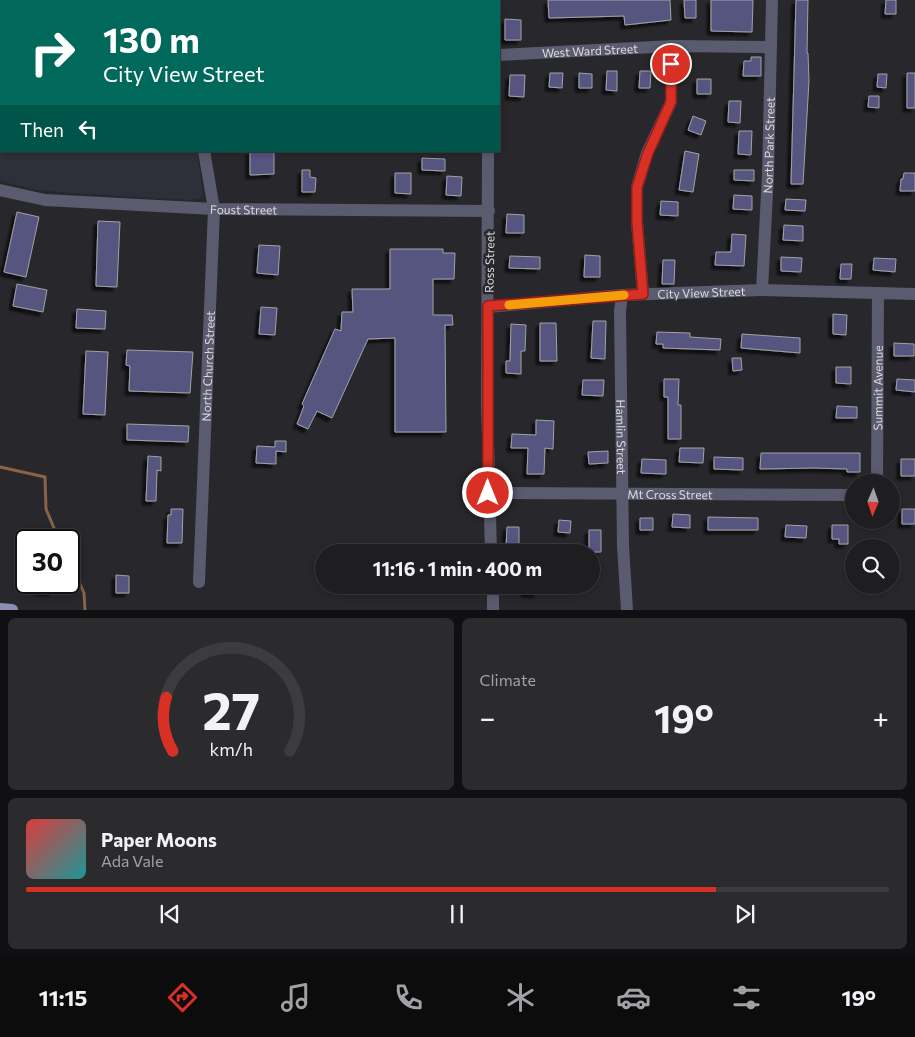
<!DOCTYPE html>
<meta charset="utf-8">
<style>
body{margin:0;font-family:Commissioner,sans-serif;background:#2b2b2e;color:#f1f3f6;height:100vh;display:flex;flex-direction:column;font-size:19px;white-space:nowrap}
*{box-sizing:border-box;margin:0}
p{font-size:16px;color:#a1a2a5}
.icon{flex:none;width:28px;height:28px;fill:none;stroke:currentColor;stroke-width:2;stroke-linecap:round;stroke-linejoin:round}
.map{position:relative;height:610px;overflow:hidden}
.side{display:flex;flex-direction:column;gap:8px;padding:8px;background:#101012;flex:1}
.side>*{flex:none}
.top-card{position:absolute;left:0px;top:0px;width:500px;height:152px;box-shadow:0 2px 8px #0003,0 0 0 1px #3c3c3f;background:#00695c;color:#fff;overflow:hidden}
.needle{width:32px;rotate:182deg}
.fabs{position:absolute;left:845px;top:474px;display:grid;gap:10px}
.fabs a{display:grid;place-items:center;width:55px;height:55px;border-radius:50%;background:#1e1e21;box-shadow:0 2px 8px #0003,0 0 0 1px #3c3c3f;font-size:25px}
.speed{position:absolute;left:15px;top:529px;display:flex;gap:10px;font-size:25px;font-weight:700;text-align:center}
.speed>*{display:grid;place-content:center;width:65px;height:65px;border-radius:50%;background:#1e1e21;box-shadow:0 2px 8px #0003,0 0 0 1px #3c3c3f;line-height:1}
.speed .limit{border:2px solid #111;border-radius:8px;background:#fff;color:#111}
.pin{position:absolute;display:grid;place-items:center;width:42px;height:42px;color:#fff;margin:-21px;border:2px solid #fff;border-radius:50%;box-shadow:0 1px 5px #0007}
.me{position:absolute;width:55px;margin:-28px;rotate:0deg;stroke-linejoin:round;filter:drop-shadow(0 0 4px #0008)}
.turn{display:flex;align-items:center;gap:18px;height:105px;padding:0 20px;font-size:22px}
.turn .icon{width:65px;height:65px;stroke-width:2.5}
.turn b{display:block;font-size:35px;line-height:42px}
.then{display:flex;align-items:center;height:48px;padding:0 20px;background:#0003;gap:10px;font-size:19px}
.big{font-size:38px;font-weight:700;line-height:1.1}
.side .card{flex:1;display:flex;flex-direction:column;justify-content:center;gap:8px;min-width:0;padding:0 18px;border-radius:8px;background:#2b2b2e}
.side .dial{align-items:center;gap:0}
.dial svg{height:130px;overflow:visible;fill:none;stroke:#3c3c3f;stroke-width:7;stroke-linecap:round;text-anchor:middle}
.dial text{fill:#f1f3f6;stroke:none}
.song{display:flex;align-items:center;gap:15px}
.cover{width:60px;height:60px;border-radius:8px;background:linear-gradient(135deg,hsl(0 70% 55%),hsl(180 70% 35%))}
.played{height:5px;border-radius:2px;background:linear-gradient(90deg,#d93025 80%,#3c3c3f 80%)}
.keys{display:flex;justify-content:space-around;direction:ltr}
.heat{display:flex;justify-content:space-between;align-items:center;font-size:28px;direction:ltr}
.side .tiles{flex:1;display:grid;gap:8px;grid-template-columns:1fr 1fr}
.card:last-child{grid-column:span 2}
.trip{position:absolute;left:315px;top:544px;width:285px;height:50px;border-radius:25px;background:#1e1e21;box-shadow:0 2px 8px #0003,0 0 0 1px #3c3c3f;font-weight:700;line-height:50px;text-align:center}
.menu{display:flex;height:80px;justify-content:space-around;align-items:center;background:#0c0c0d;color:#a1a2a5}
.menu .icon{width:35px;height:35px}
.menu .selected{color:#d93025}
.menu b{font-size:22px;color:#f1f3f6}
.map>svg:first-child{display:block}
.built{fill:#2f2f39}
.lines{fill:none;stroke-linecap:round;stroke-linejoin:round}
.stream{stroke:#8b6346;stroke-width:3}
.building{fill:#54557f;stroke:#a1a1a7;filter:url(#shadow)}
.minor{stroke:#5a5b6e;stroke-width:12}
.major{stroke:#8c8db4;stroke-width:12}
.route-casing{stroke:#8d1f18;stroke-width:12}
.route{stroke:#d93025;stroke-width:9}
.slow{stroke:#f59e0b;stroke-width:9}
.labels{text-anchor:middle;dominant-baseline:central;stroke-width:5;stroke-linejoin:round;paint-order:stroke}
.street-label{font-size:12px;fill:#dcdcdf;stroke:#28282c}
</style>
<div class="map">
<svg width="915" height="610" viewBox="0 0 915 610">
<defs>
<filter id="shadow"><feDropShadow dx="-4" dy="4" stdDeviation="1" flood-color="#0009"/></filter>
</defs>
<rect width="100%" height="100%" fill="#28282c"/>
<!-- built -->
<path class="built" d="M37 0H166L37 1Z
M0 36 1 151H197L203 195 199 199 192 200 86 194 37 190 0 181Z"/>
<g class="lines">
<!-- stream -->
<path class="stream" d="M0 467 45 477 46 509 59 540
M69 559 84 593 85 610"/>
</g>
<!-- building -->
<path class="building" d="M548 0H670L671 20 625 25 624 16 549 18Z
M684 0H696V18H685Z
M711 0H753L752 32 711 31Z
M796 0H808L807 53H808L809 81 803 184H791Z
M886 0H896V14H885Z
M505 19 521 20V40H505Z
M751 57H761V76H743L744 61H751Z
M607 71H617V91L606 90Z
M640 71H651L650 88H639Z
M550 73H563L562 88 549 87Z
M579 73 592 74V88H579Z
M907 73H915V108H907Z
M878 74H887L886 88 877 87Z
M510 75H525L524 97 509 96Z
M697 79H711V94H697Z
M869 96H879V108L868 107Z
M729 101H741L740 123 728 122Z
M693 116 706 121 701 135 688 130Z
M739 131H752L751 155 738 154Z
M250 151H274V174L250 175Z
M685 151 699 154 693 192 679 190Z
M422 158 445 159V171L422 170Z
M302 170H310V177L316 178 315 192H302Z
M734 170H754V181L734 180Z
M395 173H411V194L395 193Z
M904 173H915V191H900L901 179H903Z
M447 176 462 177 461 196 446 195Z
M734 195 752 196V210L733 209Z
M786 199 806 200 805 211 785 210Z
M661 201 678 202V216L660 215Z
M17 212 39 217 26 277 4 272Z
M507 214 524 215V233H506Z
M98 221 120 222 117 287 96 286Z
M784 225 803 226V241L783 240Z
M732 234 746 235 744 266 715 265 716 252H731Z
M259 245 280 246 278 275 257 273Z
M390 249H443V253H455L454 279H433V315H452L453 325H445L446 432H395V338L368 339 332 418 317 411 308 429 297 424 304 406 302 404 335 329 341 331 342 312H353L352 289H390Z
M585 255 600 256V277H584Z
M510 256 540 257V269L509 268Z
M781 257 802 258 801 272 781 271Z
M874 258 896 259 895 272 873 270Z
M663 260H675L674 284H662Z
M841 264H852L851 279H840Z
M17 284 47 290 43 312 13 306Z
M261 307 277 308 275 335 259 334Z
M77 309 106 311 105 329 76 328Z
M833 314 847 315 846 335 833 334Z
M593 321H606L605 359 591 358Z
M540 323H556L557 361H540Z
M511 324 526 325 525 351H521V374L506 373V361H510Z
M657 332 690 333V337L721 339 720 350 663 348V344H656Z
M742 334 800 338V353L741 348Z
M894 343 914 344V356H894Z
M127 350 193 352 190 393 129 391 130 366 126 365Z
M86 351 108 352 105 415 83 414Z
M732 358H741L742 370 733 371Z
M836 367H851V384L836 383Z
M664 379H679L678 405H681V439H668V397H664Z
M897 379 915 380V392L896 390Z
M583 380H604L603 396 582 395Z
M837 406 857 407V418H836Z
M536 420 554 421 553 449 545 448 544 474H527L528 448H511L512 434 536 435Z
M127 424 189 426 188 442 127 440Z
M275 441H286V452L276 451V464L256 463 257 446 275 447Z
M680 448H704L703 463 679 462Z
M608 451V463L589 464 588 452Z
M761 453H860V472H847V469L814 468 760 469Z
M148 456 161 457V471L157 470 156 501H146Z
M714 457 743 458V470L714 469Z
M642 459 666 460V474L641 473Z
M901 459H915V476H901Z
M171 509H183L182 543H167L168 515H171Z
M902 509H915V524H902Z
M673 514 690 515V528L672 527Z
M708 517 758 518V530H708Z
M640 518H653V530H640Z
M559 520 571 521 570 533 558 532Z
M786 525 807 526 806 538 785 537Z
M832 525H848V544H839V539H832Z
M507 527H519V548H506Z
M589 530H601V552H589Z
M116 575 129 576V593H116Z
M39 582H53V592L39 591Z
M525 585H538V594L525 593Z"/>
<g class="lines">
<!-- minor -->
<g class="minor">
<path d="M485 0V1"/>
<path d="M26 1V0"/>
<path d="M193 1V0"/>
<path d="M0 24 1 25"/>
<path id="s1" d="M499 55 674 46 771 47"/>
<path d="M0 80 1 76"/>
<path d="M488 151 487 403 491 552"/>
<path id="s2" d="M0 190 45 200 214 209 489 211"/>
<path id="s3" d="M762 290 768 174 772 0"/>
<path d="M643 294 637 222V187L647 153 671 102V46"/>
<path id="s4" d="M622 295 620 311 623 546 627 610"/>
<path id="s5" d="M488 307 622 295 762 290 915 294"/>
<path id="s6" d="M877 482 878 293"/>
<path id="s7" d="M488 493 854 495"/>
<path id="s8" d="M199 582 214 209 204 151"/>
<path d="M493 585V610"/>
</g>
<!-- major -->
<path class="major" d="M0 609 12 610"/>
</g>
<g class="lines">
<!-- route casing -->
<g class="route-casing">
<path id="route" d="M488 493V306L643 294 637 222V187L648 153 671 102V64"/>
</g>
<!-- route -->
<use href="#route" class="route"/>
<!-- slow -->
<path class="slow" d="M509 305 624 295"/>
</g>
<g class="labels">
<!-- street labels -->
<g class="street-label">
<text stroke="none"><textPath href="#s1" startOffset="91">West Ward Street</textPath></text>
<text stroke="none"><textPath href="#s3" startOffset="145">North Park Street</textPath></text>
<text stroke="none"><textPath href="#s2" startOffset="245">Foust Street</textPath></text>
<text transform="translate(489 262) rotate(-89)">Ross Street</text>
<text stroke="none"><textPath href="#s5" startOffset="214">City View Street</textPath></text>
<text stroke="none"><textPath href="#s8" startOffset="216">North Church Street</textPath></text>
<text stroke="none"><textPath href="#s6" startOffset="94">Summit Avenue</textPath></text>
<text stroke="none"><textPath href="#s4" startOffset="142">Hamlin Street</textPath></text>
<text stroke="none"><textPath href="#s7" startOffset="182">Mt Cross Street</textPath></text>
</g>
</g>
</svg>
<div class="fabs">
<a><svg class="needle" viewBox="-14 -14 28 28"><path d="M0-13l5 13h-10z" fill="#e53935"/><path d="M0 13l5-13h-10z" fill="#a1a2a5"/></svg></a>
<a><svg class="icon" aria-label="search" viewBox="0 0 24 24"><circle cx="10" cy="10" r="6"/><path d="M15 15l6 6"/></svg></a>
</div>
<div class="speed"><div class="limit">30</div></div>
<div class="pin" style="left:671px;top:64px;background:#d93025"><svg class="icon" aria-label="arrive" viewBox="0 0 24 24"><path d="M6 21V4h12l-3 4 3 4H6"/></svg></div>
<svg class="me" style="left:488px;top:493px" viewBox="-20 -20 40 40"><circle r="17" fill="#d93025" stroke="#fff" stroke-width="3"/><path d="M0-11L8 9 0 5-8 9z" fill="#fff"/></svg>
<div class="trip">11:16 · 1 min · 400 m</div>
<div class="top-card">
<div class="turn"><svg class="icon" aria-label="right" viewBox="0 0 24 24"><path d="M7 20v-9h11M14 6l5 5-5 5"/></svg><div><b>130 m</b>City View Street</div></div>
<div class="then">Then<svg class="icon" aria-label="left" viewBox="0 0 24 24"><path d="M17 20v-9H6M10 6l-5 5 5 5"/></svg></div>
</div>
</div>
<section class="side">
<div class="tiles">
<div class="card dial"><svg viewBox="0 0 100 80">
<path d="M14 69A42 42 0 1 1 86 69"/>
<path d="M14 69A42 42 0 0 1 10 36" stroke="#d93025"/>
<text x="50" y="56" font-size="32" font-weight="700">27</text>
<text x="50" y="72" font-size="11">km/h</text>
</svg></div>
<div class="card"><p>Climate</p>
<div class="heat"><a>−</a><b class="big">19°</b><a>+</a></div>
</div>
<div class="card">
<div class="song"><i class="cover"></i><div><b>Paper Moons</b><p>Ada Vale</p></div></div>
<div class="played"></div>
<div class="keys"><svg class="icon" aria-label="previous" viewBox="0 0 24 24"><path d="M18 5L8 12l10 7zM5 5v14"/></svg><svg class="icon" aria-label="pause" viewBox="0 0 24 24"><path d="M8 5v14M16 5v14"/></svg><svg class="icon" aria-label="next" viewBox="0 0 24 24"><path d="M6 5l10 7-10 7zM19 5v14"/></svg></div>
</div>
</div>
</section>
<nav class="menu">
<b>11:15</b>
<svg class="icon selected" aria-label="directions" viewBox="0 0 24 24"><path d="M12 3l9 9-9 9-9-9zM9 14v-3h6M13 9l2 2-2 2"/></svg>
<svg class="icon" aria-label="music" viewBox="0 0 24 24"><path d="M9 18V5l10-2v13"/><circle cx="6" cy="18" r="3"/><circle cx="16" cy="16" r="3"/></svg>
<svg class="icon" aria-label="phone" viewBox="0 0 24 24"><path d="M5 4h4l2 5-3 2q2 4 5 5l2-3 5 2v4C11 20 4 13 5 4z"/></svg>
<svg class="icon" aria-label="climate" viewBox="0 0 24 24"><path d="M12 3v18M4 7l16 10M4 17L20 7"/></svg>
<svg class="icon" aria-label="car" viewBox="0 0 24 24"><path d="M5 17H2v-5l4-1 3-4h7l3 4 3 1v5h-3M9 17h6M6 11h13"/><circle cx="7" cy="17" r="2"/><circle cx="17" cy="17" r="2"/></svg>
<svg class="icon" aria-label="filters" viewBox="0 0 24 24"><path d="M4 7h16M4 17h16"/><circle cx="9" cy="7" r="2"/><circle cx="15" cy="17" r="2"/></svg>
<b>19°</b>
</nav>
